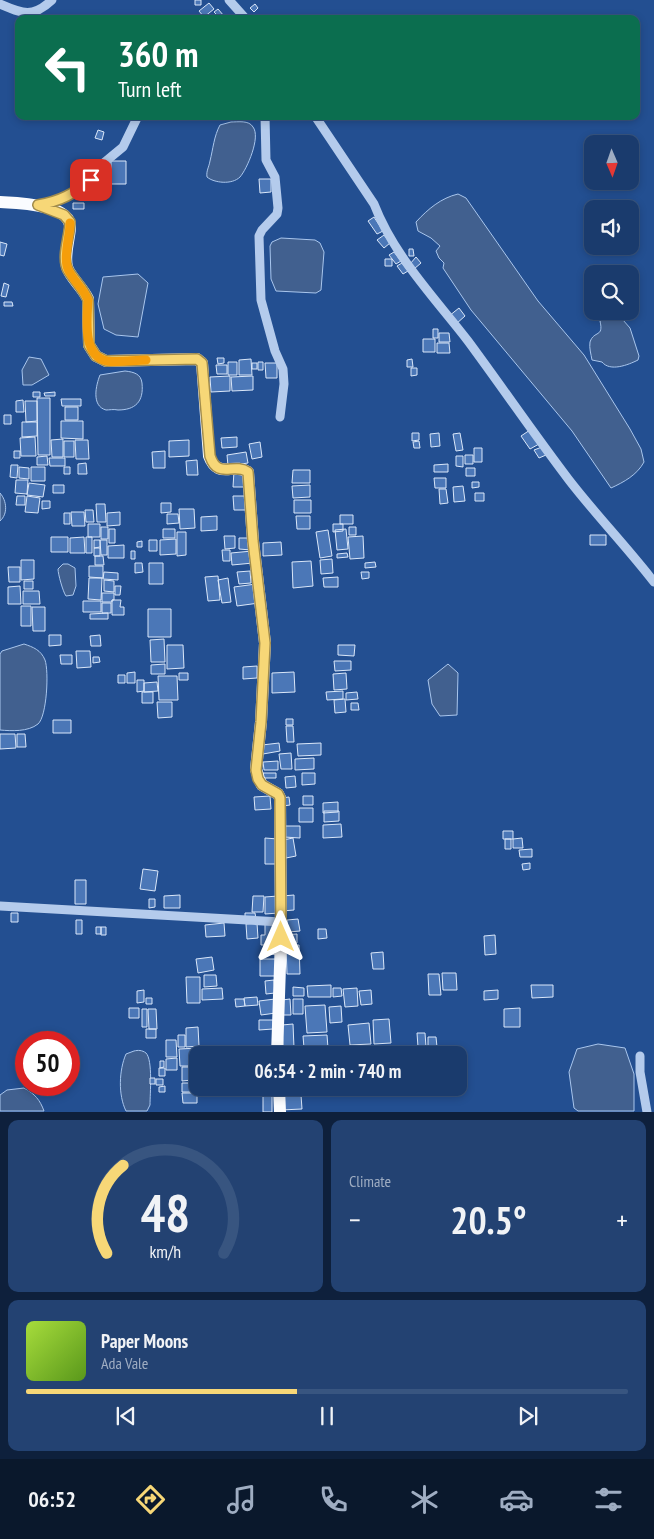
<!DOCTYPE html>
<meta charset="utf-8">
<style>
body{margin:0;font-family:"PT Sans Narrow",sans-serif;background:#234272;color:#f1f3f6;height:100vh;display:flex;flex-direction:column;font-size:19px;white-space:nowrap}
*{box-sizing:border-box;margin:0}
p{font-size:16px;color:#9fadc2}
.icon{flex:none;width:28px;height:28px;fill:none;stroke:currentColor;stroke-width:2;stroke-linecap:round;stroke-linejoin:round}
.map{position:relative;height:1112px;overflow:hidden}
.side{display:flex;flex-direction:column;gap:8px;padding:8px;background:#0e203c;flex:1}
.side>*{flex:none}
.hud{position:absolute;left:15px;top:15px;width:625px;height:105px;border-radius:10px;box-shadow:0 2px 8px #0003,0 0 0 1px #385580;background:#0b6e4f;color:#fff;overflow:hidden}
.needle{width:32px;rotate:178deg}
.fabs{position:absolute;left:584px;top:135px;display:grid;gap:10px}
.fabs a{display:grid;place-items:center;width:55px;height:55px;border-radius:10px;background:#1a3b6d;box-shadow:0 2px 8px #0003,0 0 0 1px #385580;font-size:25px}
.speed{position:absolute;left:15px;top:1031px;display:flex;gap:10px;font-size:25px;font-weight:700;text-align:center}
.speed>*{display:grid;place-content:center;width:65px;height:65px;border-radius:50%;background:#1a3b6d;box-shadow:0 2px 8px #0003,0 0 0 1px #385580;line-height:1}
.speed .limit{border:8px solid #d22;background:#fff;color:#111}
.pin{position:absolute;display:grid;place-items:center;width:42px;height:42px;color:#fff;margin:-21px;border-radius:10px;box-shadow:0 2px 8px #0006}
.me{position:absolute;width:55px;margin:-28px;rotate:0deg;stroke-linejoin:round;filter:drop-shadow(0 0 4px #0008)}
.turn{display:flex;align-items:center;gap:18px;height:105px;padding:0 20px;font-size:22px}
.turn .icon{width:65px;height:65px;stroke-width:2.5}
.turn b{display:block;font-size:35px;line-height:42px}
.big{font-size:38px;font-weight:600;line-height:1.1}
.side .widget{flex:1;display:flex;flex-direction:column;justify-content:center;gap:8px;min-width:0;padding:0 18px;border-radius:10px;background:#234272}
.side .dial{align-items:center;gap:0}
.dial svg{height:130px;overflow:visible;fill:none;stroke:#385580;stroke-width:7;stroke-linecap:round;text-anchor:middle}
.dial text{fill:#f1f3f6;stroke:none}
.song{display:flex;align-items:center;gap:15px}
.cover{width:60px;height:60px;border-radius:8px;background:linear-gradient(135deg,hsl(80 70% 55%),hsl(90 70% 35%))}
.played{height:5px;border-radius:2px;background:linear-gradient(90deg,#f7d777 45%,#385580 45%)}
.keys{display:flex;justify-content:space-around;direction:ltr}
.heat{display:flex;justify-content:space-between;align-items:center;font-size:28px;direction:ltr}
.side .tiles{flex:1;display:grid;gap:8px;grid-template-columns:1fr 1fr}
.widget:last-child{grid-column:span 2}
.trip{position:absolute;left:189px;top:1046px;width:278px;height:50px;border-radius:10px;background:#1a3b6d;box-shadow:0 2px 8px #0003,0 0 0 1px #385580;font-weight:600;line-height:50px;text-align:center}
.menu{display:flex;height:80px;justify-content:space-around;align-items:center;background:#0a182c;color:#9fadc2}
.menu .icon{width:35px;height:35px}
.menu .active{color:#f7d777}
.menu b{font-size:22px;color:#f1f3f6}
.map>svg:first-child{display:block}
.water{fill:#41608f;stroke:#a9c6ed}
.building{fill:#4b77b7;stroke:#dae7f9}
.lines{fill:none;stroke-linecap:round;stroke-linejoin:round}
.minor{stroke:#b4cbec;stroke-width:9}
.major{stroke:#fafcff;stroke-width:12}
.route-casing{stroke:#a18c4d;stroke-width:12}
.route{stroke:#f7d777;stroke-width:9}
.slow{stroke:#f59e0b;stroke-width:9}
</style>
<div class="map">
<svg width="654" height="1112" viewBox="0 0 654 1112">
<rect width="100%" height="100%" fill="#234f91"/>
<!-- water -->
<path class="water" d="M231 122C238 122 249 120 253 127 261 137 247 169 240 177 232 185 214 183 207 177 206 171 209 167 210 161 213 149 214 136 220 125Z
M458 194 466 198 538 301 584 355 630 429 641 449 644 462C637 475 624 482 611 488L572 431 471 310 443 268 444 263 439 258 436 251 440 246 431 238 418 231 416 222C428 209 441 198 458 194Z
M281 238 315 240 320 243 324 252 321 290 316 293 276 291 271 279 270 246 272 242Z
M138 274 148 283 138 337 116 335 104 329 98 304 103 277Z
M605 319 623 320 630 328 639 356 638 360C628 365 610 372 602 362L592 360C591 354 589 348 590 342 594 330 604 338 600 321Z
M29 357 41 359 49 375 32 385H23L22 370Z
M125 371C134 372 141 374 142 383 144 402 135 410 118 410 114 409 109 410 106 410 91 406 96 385 100 375Z
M0 493C7 501 8 514 0 521Z
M63 564H68L75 568 76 586 73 595 66 596C63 592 58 574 58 569Z
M24 644C33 647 41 650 45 660 49 671 47 716 38 724 28 732 11 731 0 730V654L2 651Z
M448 664 458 673 457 715 440 716 432 704 428 680Z
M598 1044 625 1048 634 1074V1111H578L574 1108 569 1072 577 1049Z
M134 1051C138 1050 142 1050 146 1053 153 1060 150 1094 150 1105L147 1111H126C118 1095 119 1070 126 1054Z
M24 1088C35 1094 40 1100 44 1111H0V1095L7 1090Z"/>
<!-- building -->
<path class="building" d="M195 0H201V5H195Z
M209 3 214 9 204 17 199 11Z
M255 4 258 8 254 12 250 8Z
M218 9 224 16 221 19 214 12Z
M98 130 104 132 102 140 95 138Z
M111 161H126V184H111Z
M259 179H271V192L260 193Z
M73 203H84V209H73Z
M374 217 383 231 377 234 368 221Z
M384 235 390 243 384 248 377 240Z
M0 242 7 244 4 256 0 255Z
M409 249H413L414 256H409Z
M394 252 401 261 396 264 389 255Z
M416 257 421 263 414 269 410 264Z
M385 259H392V266H385Z
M402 263 408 271 403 274 397 266Z
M4 283 9 285 6 297 1 296Z
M4 302H12L13 306H4Z
M459 308 465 316 456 324 449 316Z
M433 329H438V338H433Z
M439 333H449L450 342H439Z
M423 339H435V352H423Z
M437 343H449L450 353H437Z
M217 358H224V363L218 364Z
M251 359 252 375H239V360Z
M412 359 413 367H407V360Z
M228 362H237V375H228Z
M258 362H263V370H258Z
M252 363H257V369H252Z
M265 363H277V378H266Z
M216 365H227V374H217Z
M411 368H417V375L411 376Z
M230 376V391L211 392 210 377Z
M253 376V390L232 391 231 377Z
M33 392H40V397H33Z
M55 392V396H45L44 393Z
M37 398H50V455H38Z
M61 399H81V406H62Z
M23 400 24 412H16V401Z
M25 401H37V421L26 422Z
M65 407H78V420H65Z
M4 415H11V424H4Z
M61 421H83V439L61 438Z
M22 422H37V436L22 437Z
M530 430 539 444 530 449 521 436Z
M412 433H419V440L412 441Z
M439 433 440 446 431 447 430 434Z
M460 433 463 450 456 451 453 434Z
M35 437 36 456H21L20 438Z
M237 437V447L222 448 221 438Z
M63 439V457H52L51 440Z
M75 440H88L89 459H76Z
M189 440V456L169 457V441Z
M64 441H74V457H64Z
M419 441 420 448H414L413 442Z
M260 442 262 457 252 459 249 444Z
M542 447 546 455 539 458 534 450Z
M474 448H482V462H474Z
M14 451H20V458H14Z
M165 451V468H153L152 452Z
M246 452 248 463 228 466 227 455Z
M465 455H473V464H465Z
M47 456 48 465H37V457Z
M456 456H463V467L456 466Z
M49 458H65V466H50Z
M197 460 198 475H187L186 461Z
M86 463 87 474H78V464Z
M448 464V472H434V465Z
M11 465H18L17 478 10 477Z
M19 467 29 468V479L19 478Z
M31 467H45V481H31Z
M64 467H70V474H64Z
M466 468H475V476H466Z
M293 470H310V483H292Z
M234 471 245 477V487H233Z
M434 478H446V488H435Z
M16 480H28L27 494 15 493Z
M472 482H479V487L472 488Z
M29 483 45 485 43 497 27 495Z
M53 485H64V493H53Z
M310 485V497L293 498 292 486Z
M463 486 465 501 454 502 453 487Z
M439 489H446L448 503 440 504Z
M475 493H484V501H475Z
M17 496H25V505H16Z
M27 496 40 498 38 513 25 512Z
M233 496H246L247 510H234Z
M294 500H311V513H294Z
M42 501H50V508L42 509Z
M161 503H171V512L161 513Z
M96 504H105L106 522H97Z
M179 509H194L195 528 180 529Z
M85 510H93L94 522H86Z
M71 512H84L85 526H72Z
M120 512V525L107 526V513Z
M64 513H70V524H64Z
M167 514H178L179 523 167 524Z
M340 515H353V524H340Z
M217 516V530L201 531V517Z
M296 516H310V529H297Z
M88 524H100V537H88Z
M333 524H343V531L333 532Z
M101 527H108V539H101Z
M349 527H356V535H349Z
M109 529H115V543H109Z
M163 529H175V538H163Z
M346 529 348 549 337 550 335 530Z
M328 530 332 556 320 558 316 532Z
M177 532H186V555L177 556Z
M590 535H606V545H590Z
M224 536H235V548L225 549Z
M363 536 364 558 350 559 348 537Z
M51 537H68V552H51Z
M84 537 85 553H70V538Z
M86 537H92V553H86Z
M239 538H251V550L239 549Z
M176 539V554L160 555V540Z
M94 540H100V547L94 548Z
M100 540H107V555H101Z
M149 540H157V551H149Z
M142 541V547H137V542Z
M281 542 282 555 263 556V543Z
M124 545V558H108V546Z
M94 548H100V556H94Z
M222 550H230V561H223Z
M131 551H135V559H131Z
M252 551 253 563 232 565 231 553Z
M347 553 348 557 337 558V554Z
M95 556H103L104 565H95Z
M332 559 333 573 321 574 320 560Z
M21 560H34V579L21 580Z
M311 561 313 586 293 588 292 562Z
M375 562 376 567 365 568V563Z
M135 563H142L143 572 135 573Z
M149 563H163V584H149Z
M89 566H103V578L89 577Z
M8 567H20V582H9Z
M250 571 251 583 239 584 237 572Z
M104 572 118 573V580L103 579Z
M361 572H369V578L362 579Z
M218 576 220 600 208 601 205 577Z
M338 577V587H324L323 578Z
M89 578H102L101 600 88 599Z
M228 578 231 602 222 603 218 580Z
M104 580 114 581V592L104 591Z
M24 581H33V589H24Z
M256 584 259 603 237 606 234 587Z
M20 586 21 604H8V587Z
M115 586H121L120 595H115Z
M23 591H39L40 604H23Z
M102 593H114V600H112V602H102Z
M112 600H121L120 607H124V615H112Z
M83 601H101V612H83Z
M102 603H111V613H102Z
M21 606H31V626H21Z
M32 607H45V631H33Z
M148 609H171V637H148Z
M108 613V619H90V614Z
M49 635H61V645L49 646Z
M100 635 101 646H91L90 636Z
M164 639 165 662H151L150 640Z
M167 645H183L184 668 167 669Z
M338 645H355L354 656 338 655Z
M76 651H90L91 667 77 668Z
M60 655H72V664H61Z
M93 657H99L100 662 93 663Z
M334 661H351V670L335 671Z
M165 664V674H151V665Z
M257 666V678L243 679V667Z
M135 672V683H127V673Z
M294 672 295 692 272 693V673Z
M179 673H188V680H179Z
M346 673 347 689 334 690 333 674Z
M118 675H125V683H118Z
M158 676H177L178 700H159Z
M137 680H144V691L137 692Z
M157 682 158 691 144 692V683Z
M343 691V699L327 700 326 692Z
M142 692H153V703H142Z
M357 692 358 699 346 700V693Z
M345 699 346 712 335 713 334 700Z
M157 702H172V717L158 718Z
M351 703H358L359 710H351Z
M286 719H293V725H286Z
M53 720H71V733H53Z
M286 726H293L294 742H287Z
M0 734H15L16 748 0 749Z
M17 734H25L26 747H17Z
M279 743 280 751 263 754 262 745Z
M321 743V755L298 756 297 744Z
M291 753 292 769H281L279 754Z
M314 758V769L295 770V759Z
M278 761V770H264L263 762Z
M263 773H276V778H263Z
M302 773H315V784L302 785Z
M295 776 296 787 286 788 285 777Z
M270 796 271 809 255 810 254 797Z
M303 796H313V805H303Z
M289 797 290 805 283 806 282 798Z
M338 802V812L323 813V803Z
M299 808H313V822H299Z
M324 811H339V821L324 822Z
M341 824 342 837 323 838V825Z
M285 826H300V838L284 837Z
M503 831H513V839H503Z
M265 838 278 839V864H265Z
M293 838 296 856 286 858 283 840Z
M522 838 523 848H513V839Z
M505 839H511V849H505Z
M532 849V857H520L519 850Z
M530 863V869L523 870 522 864Z
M143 869 158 871 155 891 140 889Z
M75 880H86V904H75Z
M180 895V908H164V896Z
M294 895V910L282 911V896Z
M253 896H264L263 912H252Z
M278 896 279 913 265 914V897Z
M149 899H155V907L149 908Z
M11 913H18V922H11Z
M245 913H255L256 919 245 920Z
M298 919 300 931 288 932 287 920Z
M76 920H82V934H76Z
M224 923 225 936 206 937 205 925Z
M257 923 258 938 247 939 246 924Z
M277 923V945H261V935H265V924Z
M96 927H101V934H96Z
M101 927H106V935H101Z
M318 929H326L327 938 318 939Z
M297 934V943L283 944V935Z
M495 935 496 954 485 955 484 936Z
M270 945 278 946V955L270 954Z
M299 945 300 974H287L286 946Z
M383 952 384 969H373L371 953Z
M212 957 214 970 198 973 196 959Z
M260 959H278V976H260Z
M442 973H456L457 990H443Z
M428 974H439L441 995H429Z
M204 975H216L217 986 204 987Z
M186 977H200V1003H187Z
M274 980 275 993 266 994 265 981Z
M331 985V997H308L307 986Z
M531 985H553V997L532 998Z
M293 987 304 988V996H293Z
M222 988 223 999 202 1000V989Z
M333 988H341L342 996 333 997Z
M357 988 358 1006 345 1007 343 989Z
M144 990V1002L137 1003V991Z
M371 990 372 1004 361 1005 359 991Z
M498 990V999L484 1000V991Z
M257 997 258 1005 245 1006 244 998Z
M146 998H152V1004H146Z
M235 999H244L245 1006 236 1007Z
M275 999 276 1013 261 1015 259 1001Z
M290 999 291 1015H283L282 1000Z
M293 999H303V1014H293Z
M325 1005 327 1032 307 1033 305 1006Z
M341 1006 342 1022 330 1023 329 1007Z
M129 1008H139V1018H129Z
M520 1008V1027H504V1009Z
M142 1009H147V1027H142Z
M148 1009H156L157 1029H149Z
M389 1019 391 1043 374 1044 373 1020Z
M259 1020H273V1029L259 1030Z
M369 1023 371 1044 350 1045 348 1025Z
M293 1024 294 1048H283L282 1025Z
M198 1027 199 1046 186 1047V1028Z
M146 1029H156V1038H146Z
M417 1033H425L426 1047H418Z
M178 1035H185V1047H178Z
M327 1035 328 1048H304L303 1036Z
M428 1037H436L437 1047H428Z
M166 1040H176L177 1057H166Z
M198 1048V1066H180L179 1049Z
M406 1049H417V1055H406Z
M426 1052H436V1055H426Z
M177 1058V1070H166V1059Z
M160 1061H164V1067L160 1068Z
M182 1067H192V1080L182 1081Z
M159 1068H165V1076H159Z
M150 1078H155V1084H150Z
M156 1079H163V1085H156Z
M182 1083H196V1092H182Z
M165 1086V1092H159V1087Z
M263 1088H273V1092L263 1093Z
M282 1088H297V1094H282Z
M182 1093H197V1103H183Z
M263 1095H272V1112H263Z
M301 1095 302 1109 281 1110V1096Z"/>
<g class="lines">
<!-- minor -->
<path class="minor" d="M229 0 246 19
M0 4C23 14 33 18 52 0
M265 116 266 160 275 177 278 208 277 214 262 230 259 236 261 300 275 351 283 369 284 384 280 417
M315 116 374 204C394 256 434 297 468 341 502 387 534 434 569 480 596 515 627 547 654 582
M41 205 56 202 75 193 91 179 100 166 123 147 138 116
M0 906 281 922
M640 1056V1072L647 1112"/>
<!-- major -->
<path class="major" d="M0 202C17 203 72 204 70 228 69 241 64 255 67 267 70 277 83 288 88 299L89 345 96 356 106 361 197 359 202 363 209 456C218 480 233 462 248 472L253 541 265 643 261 722 256 769 259 779 262 785 278 794 280 798 281 937 277 1055
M279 1088 280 1112"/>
</g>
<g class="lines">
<!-- route casing -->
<g class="route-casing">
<path id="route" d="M91 180C73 194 61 201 38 205L64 215 70 222C70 236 61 257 68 270 74 280 83 288 88 300L89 345 96 356 106 361 197 359 202 363 210 456C218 480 233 462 248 472L253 541 265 643 261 722 256 770 258 779 262 785 278 794 280 798 281 937"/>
</g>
<!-- route -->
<use href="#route" class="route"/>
<!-- slow -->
<path class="slow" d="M70 223C70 237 64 252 67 266 69 277 84 288 88 300 87 318 82 356 107 361 119 363 134 360 146 360"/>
</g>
</svg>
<div class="fabs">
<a><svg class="needle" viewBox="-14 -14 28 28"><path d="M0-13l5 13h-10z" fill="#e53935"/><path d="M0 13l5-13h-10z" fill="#9fadc2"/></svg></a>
<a><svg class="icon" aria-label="sound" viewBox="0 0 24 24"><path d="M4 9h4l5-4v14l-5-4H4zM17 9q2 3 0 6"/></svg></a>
<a><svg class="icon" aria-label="search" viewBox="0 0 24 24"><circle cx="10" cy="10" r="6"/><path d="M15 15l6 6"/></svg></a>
</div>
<div class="speed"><div class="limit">50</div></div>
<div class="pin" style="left:91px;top:180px;background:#d93025"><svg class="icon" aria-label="arrive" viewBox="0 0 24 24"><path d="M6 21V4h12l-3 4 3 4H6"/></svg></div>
<svg class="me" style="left:281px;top:937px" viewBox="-20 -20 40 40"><path d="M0-17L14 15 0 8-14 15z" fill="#f7d777" stroke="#fff" stroke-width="4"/></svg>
<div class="trip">06:54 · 2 min · 740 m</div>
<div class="hud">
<div class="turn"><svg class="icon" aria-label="left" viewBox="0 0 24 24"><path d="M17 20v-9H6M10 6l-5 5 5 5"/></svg><div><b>360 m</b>Turn left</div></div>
</div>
</div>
<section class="side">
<div class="tiles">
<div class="widget dial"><svg viewBox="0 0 100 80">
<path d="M14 69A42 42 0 1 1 86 69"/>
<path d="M14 69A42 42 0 0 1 24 15" stroke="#f7d777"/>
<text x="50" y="56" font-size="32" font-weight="700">48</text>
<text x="50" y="72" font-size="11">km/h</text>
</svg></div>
<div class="widget"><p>Climate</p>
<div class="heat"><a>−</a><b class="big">20.5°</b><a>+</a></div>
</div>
<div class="widget">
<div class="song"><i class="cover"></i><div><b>Paper Moons</b><p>Ada Vale</p></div></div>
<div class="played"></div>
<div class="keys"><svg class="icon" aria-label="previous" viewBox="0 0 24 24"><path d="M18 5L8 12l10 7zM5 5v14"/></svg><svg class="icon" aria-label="pause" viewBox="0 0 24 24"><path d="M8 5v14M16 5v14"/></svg><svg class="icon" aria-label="next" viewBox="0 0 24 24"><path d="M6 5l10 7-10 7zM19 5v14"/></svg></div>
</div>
</div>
</section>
<nav class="menu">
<b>06:52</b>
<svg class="icon active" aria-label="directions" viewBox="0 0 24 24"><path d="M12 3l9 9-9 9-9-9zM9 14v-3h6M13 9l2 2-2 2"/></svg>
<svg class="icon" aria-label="music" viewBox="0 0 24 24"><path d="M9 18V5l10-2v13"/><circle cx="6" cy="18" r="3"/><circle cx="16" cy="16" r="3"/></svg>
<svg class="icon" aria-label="phone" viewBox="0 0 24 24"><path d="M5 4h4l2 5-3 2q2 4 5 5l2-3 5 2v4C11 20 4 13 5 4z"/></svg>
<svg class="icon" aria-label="climate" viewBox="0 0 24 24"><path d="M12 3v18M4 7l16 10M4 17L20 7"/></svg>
<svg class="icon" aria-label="car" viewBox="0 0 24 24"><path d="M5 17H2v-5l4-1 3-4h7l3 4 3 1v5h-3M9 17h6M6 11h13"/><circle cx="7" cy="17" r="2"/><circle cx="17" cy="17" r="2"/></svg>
<svg class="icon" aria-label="filters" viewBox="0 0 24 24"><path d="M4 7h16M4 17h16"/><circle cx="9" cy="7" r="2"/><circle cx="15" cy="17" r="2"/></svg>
</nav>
